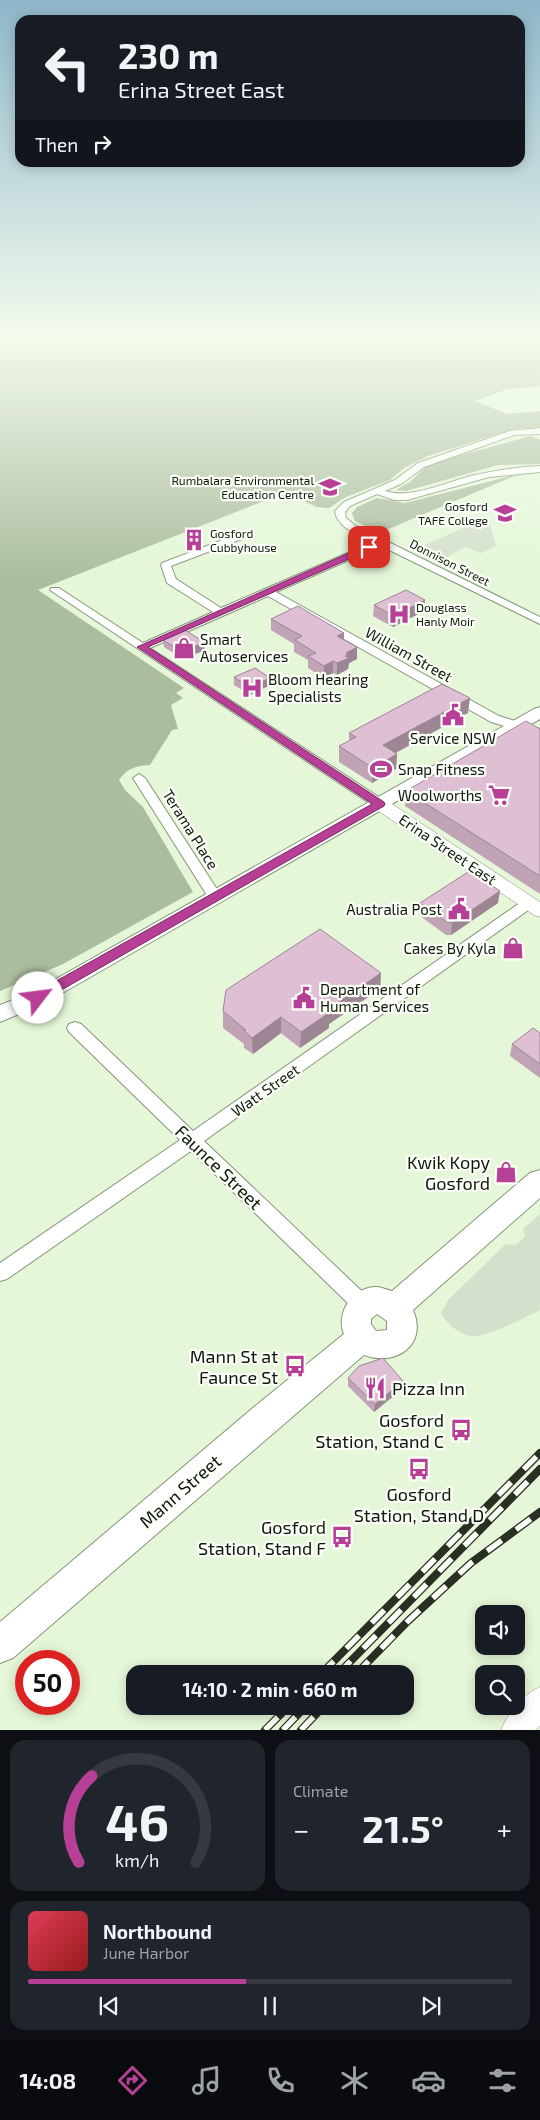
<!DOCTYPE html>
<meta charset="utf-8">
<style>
body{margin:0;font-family:"Exo 2",sans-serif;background:#20242c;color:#f1f3f6;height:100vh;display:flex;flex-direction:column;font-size:19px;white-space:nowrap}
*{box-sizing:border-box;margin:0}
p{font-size:16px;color:#9ea1a6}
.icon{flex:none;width:28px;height:28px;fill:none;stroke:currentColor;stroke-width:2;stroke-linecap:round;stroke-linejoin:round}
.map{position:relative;height:1730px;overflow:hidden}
.panel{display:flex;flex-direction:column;gap:10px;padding:10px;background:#0d0f14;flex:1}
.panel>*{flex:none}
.guide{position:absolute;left:15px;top:15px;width:510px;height:152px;border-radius:15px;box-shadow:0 2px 12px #0003;background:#171b24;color:#f1f3f6;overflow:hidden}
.buttons{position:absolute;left:475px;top:1605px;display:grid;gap:10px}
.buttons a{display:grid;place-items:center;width:50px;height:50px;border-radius:10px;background:#171b24;box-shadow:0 2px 12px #0003;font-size:25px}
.speed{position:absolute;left:15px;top:1650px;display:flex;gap:10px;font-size:25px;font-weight:700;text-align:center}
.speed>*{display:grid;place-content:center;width:65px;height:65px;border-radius:50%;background:#171b24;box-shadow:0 2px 12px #0003;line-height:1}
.speed .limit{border:8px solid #d22;background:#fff;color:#111}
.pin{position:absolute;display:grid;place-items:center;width:42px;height:42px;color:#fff;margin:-21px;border-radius:10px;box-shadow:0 2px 8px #0006}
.me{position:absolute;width:55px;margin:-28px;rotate:60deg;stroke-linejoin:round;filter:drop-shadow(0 0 4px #0008)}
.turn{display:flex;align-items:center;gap:18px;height:105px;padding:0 20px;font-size:22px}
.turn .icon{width:65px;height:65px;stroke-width:2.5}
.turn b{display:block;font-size:35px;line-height:42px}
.then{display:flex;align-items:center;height:48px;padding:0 20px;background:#0003;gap:10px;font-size:19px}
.big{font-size:38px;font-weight:700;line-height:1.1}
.panel .widget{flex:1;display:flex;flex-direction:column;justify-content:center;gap:8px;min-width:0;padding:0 18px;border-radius:15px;background:#20242c}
.panel .dial{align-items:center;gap:0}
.dial svg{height:130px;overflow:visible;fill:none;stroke:#363941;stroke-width:7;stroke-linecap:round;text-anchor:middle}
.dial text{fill:#f1f3f6;stroke:none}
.song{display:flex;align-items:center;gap:15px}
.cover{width:60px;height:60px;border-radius:8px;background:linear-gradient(135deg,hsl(350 70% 55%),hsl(0 70% 35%))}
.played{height:5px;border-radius:2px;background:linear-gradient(90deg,#b74096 45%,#363941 45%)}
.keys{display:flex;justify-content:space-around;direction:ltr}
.heat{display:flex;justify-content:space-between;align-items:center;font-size:28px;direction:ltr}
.panel .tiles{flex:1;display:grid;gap:10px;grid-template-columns:1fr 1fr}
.widget:last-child{grid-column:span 2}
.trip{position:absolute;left:126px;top:1665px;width:288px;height:50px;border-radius:15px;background:#171b24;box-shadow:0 2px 12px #0003;font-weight:700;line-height:50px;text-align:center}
.tabs{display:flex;height:80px;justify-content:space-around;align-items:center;background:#090b0e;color:#9ea1a6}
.tabs .icon{width:35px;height:35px}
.tabs .active{color:#b74096}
.tabs b{font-size:22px;color:#f1f3f6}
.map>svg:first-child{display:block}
.green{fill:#d4dfcc}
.forest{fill:#acbd9f}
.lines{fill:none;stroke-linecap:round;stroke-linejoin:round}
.minor-casing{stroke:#859579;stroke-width:2}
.tertiary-casing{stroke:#859579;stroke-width:1}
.secondary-casing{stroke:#859579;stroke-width:2}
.primary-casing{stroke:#859579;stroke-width:2}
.minor{fill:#fff;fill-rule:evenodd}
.tertiary{fill:#fff;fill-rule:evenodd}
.secondary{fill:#fff;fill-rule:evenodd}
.primary{fill:#fff;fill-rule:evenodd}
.rail-casing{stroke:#293023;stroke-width:8}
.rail{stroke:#fbfff8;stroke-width:5.5;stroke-dasharray:18;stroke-linecap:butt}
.wall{fill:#c0a4b5}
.shaded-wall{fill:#9c8694}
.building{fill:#dfbfd3;stroke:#9c8694}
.route{fill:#b74096;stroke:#772a62}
.labels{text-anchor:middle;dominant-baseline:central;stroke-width:4.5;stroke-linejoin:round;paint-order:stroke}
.far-poi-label{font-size:12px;fill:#11170c;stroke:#fbfff8;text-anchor:end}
.far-street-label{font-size:12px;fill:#11170c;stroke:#fbfff8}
.poi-label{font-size:15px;fill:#11170c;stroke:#fbfff8;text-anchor:start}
.street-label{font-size:15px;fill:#11170c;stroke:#fbfff8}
.near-poi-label{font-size:18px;fill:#11170c;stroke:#fbfff8;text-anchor:end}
.near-street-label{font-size:18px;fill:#11170c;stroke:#fbfff8}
</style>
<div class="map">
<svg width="540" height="1730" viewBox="0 0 540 1730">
<rect width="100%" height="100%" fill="#e5f7d8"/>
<!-- green -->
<path class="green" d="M488 517 496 546 481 553 466 547 443 559 420 547Z
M540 1214V1310C526 1317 486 1338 471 1336 459 1334 447 1324 441 1313L449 1299 506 1244 516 1245 525 1236 523 1229Z"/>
<!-- forest -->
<path class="forest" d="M0 337H540V386L508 389 475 401 507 414 540 411V427L514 429 428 456 404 468 390 480 346 497 329 508 317 507 296 498 274 497 38 590 184 688 176 693 183 698 171 705 178 729 172 730 150 765C136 766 127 768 119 780L125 790 143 807 193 892 63 964 0 991Z
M531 436 540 440V464L498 465 406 491 396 490 410 482 425 467 443 460Z
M519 474 379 533 355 521 352 513 357 507 377 498 405 503Z"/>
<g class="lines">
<!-- minor casing -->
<g class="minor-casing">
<path id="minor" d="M540 428V434L514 435 424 467 401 484 385 491C411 500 448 481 475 475 497 470 518 467 540 466V472L489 477 407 500H394L377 494 350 506 345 512 346 518 356 526 540 617V624L381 546 276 592 499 716 540 729V737L491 722 268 596 150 648 385 801 387 804 385 807H375L50 590 51 588H59L143 643 213 612 167 583 161 565 162 563 241 533H247V537L171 566 176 579 221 608 373 542C359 535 337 528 335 511L344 502 395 480 418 463 510 431Z
M139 774 145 778 220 894 222 897 220 900H210L133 778Z
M529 898 534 900 536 903 534 906 204 1141 370 1299 373 1305 370 1311 363 1314 356 1311 191 1151 7 1279 0 1281V1263L180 1140 69 1032 67 1028 69 1024 75 1022 81 1024 193 1131 524 900Z"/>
</g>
<!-- tertiary casing -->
<g class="tertiary-casing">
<path id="tertiary" d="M380 799 386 800 540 902V917L534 915 374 808 372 804 374 800Z
M540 1687V1726L536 1730H501C508 1713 523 1694 540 1687Z"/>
</g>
<!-- secondary casing -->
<g class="secondary-casing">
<path id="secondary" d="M540 707V719L45 1003 0 1022V1005L31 993 534 709Z"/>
</g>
<!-- primary casing -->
<g class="primary-casing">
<path id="primary" d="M540 1170V1198L413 1310C428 1345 396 1367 364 1355L13 1658 0 1663V1622L254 1407 344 1334C335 1312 354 1286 377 1287 381 1287 387 1290 392 1291L530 1173ZM377 1314 387 1321V1330L376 1331 371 1324V1319Z"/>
</g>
<!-- minor -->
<use href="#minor" class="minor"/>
<!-- tertiary -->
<use href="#tertiary" class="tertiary"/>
<!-- secondary -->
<use href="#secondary" class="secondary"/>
<!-- primary -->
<use href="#primary" class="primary"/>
<!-- rail casing -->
<g class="rail-casing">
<path id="rail" d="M321 1674 540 1453
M338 1674 540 1469
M356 1674 408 1621 471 1563 540 1512
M265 1730 289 1706
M283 1730 306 1706
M301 1730 324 1706"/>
</g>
<!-- rail -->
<use href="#rail" class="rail"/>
</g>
<!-- wall -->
<path class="wall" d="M374 605 424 611 393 627 373 616Z
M271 619 344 633V640L357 659 349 663 348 669 337 675 333 673 324 678 308 668V660L294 652V644L271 630Z
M163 640 205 650 183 659 164 647Z
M234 677 270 685 250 695 234 685Z
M468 713 396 753 397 754 396 769 372 783 339 762V746L349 741V733Z
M540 729V894L405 806 406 791Z
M420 903H498L451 935H446L419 915Z
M381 973 380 989 329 1024V1028L300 1048 281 1033 253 1054 244 1048V1044L223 1028V1011Z
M540 1033V1078L510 1056 512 1044Z
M348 1378 403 1381 402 1389 374 1412 348 1386Z"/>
<!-- shaded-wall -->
<path class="shaded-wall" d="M425 600 424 611 393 627 394 616Z
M344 633 343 644 337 636Z
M204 642 205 650 183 659V652Z
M357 647V659L349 663 348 669 337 675V663L346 653Z
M333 661V673L324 678V666Z
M270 678V685L250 695V687Z
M470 698 468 713 382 760 383 745Z
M397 754 396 769 372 783 373 768Z
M500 891 498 903 451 935 452 923Z
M381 973 380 989 329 1024V1028L300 1048 301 1032 327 1010Z
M281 1017V1033L253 1054 252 1038Z
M403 1381 402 1389 374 1412 375 1404Z"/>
<!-- building -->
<path class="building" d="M406 590 425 600 394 616 374 605Z
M298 606 344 633 337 636 357 647 346 653 348 654 345 656 349 658 337 663 333 661 324 666 308 656 316 653 295 640 302 636 271 619Z
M185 630 204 642 183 652 163 640Z
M255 668 270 678 250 687 234 677Z
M442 684 470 698 383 745 397 754 373 768 339 746 356 737 349 733Z
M526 721 540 729V876L406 791Z
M468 872 473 873 500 891 452 923 447 922 420 903Z
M320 929 381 973 327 1010 330 1012 301 1032 281 1017 252 1038 244 1031 246 1030 223 1011 226 990Z
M533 1028 540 1033V1064L512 1044Z
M383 1358 403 1381 375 1404 348 1378 359 1366Z"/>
<!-- sky -->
<linearGradient id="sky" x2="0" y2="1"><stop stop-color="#8eb6c9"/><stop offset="0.58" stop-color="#f3fbed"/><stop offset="1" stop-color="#f3fbed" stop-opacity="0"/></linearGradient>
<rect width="540" height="580" fill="url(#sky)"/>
<!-- route -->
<path class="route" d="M369 544 373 547 372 549 148 647 384 802 385 804 384 806 42 1001H33L31 998 33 994 372 804 137 647Z"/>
<!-- icons -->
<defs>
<g id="school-bare" transform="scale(1.725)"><path d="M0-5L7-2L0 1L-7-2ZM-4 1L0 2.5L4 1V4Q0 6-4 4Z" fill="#b74096" stroke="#fbfff8" stroke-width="2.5" paint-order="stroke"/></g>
<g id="university-bare" transform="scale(1.725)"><path d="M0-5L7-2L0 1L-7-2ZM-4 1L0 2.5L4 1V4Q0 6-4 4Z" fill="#b74096" stroke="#fbfff8" stroke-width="2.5" paint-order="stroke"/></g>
<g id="building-bare" transform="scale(1.725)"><path d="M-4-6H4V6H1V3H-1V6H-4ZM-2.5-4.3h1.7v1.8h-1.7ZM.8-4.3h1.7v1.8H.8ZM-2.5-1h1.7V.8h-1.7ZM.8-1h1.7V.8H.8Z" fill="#b74096" stroke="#fbfff8" stroke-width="2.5" paint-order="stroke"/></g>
<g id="hospital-bare" transform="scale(1.725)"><path d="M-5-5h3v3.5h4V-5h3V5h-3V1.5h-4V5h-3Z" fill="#b74096" stroke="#fbfff8" stroke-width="2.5" paint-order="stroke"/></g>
<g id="shop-bare" transform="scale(1.725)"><path d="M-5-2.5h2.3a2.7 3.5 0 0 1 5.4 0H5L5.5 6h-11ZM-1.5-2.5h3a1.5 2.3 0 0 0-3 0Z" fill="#b74096" stroke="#fbfff8" stroke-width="2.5" paint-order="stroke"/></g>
<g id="civic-bare" transform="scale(1.725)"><path d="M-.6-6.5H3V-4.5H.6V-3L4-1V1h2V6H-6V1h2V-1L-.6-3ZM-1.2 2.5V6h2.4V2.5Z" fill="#b74096" stroke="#fbfff8" stroke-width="2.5" paint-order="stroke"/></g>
<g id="stadium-bare" transform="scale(1.725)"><path d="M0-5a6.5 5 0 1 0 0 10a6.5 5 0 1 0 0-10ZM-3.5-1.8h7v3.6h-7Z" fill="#b74096" stroke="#fbfff8" stroke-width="2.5" paint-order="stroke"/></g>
<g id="supermarket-bare" transform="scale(1.725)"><path d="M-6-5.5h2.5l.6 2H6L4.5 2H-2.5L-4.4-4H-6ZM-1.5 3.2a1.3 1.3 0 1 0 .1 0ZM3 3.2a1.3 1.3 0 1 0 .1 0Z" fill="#b74096" stroke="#fbfff8" stroke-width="2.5" paint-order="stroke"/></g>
<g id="bus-bare" transform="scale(1.725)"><path d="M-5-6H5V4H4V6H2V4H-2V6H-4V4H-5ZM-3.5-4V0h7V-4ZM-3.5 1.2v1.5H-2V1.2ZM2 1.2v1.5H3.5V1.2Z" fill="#b74096" stroke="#fbfff8" stroke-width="2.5" paint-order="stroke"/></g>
<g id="restaurant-bare" transform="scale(1.725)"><path d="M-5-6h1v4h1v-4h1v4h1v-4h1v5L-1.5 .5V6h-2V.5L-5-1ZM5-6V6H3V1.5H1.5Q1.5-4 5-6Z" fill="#b74096" stroke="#fbfff8" stroke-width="2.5" paint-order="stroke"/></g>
</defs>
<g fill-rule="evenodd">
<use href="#school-bare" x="330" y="487"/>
<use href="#university-bare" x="505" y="513"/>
<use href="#building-bare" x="194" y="540"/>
<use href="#hospital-bare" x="399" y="614"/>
<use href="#shop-bare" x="184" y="648"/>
<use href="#hospital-bare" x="252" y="688"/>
<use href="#civic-bare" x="453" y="715"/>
<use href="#stadium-bare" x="381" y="769"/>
<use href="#supermarket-bare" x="499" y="795"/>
<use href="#civic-bare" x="459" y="909"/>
<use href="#shop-bare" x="513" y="948"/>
<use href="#civic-bare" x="304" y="998"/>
<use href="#shop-bare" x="506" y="1172"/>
<use href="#bus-bare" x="295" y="1366"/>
<use href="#restaurant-bare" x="375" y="1388"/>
<use href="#bus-bare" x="461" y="1430"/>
<use href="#bus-bare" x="419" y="1469"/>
<use href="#bus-bare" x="342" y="1537"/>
</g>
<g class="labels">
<!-- far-poi labels -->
<g class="far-poi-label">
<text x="314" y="480">Rumbalara Environmental<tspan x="314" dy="14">Education Centre</tspan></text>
<text x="488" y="506">Gosford<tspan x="488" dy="14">TAFE College</tspan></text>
<text x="210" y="533" text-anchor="start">Gosford<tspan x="210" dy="14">Cubbyhouse</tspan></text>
<text x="416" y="607" text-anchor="start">Douglass<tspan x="416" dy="14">Hanly Moir</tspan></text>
</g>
<!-- far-street labels -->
<g class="far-street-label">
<text transform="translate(450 562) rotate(27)">Donnison Street</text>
</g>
<!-- poi labels -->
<g class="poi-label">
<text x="200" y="639">Smart<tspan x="200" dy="17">Autoservices</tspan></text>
<text x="268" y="679">Bloom Hearing<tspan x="268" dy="17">Specialists</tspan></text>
<text x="453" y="738" text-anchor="middle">Service NSW</text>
<text x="398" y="769">Snap Fitness</text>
<text x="482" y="795" text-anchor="end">Woolworths</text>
<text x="442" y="909" text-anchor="end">Australia Post</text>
<text x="496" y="948" text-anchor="end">Cakes By Kyla</text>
<text x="320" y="989">Department of<tspan x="320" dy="17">Human Services</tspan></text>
</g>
<!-- street labels -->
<g class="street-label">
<text transform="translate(409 654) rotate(29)">William Street</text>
<text transform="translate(191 829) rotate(58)">Terama Place</text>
<text transform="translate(448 849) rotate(34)">Erina Street East</text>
<text transform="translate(265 1090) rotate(-35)">Watt Street</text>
</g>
<!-- near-poi labels -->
<g class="near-poi-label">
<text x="490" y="1162">Kwik Kopy<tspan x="490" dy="21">Gosford</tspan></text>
<text x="278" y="1356">Mann St at<tspan x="278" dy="21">Faunce St</tspan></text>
<text x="392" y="1388" text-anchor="start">Pizza Inn</text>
<text x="444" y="1420">Gosford<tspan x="444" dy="21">Station, Stand C</tspan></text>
<text x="419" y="1494" text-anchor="middle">Gosford<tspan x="419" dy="21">Station, Stand D</tspan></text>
<text x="326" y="1527">Gosford<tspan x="326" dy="21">Station, Stand F</tspan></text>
</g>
<!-- near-street labels -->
<g class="near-street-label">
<text transform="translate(219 1167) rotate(44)">Faunce Street</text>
<text transform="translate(180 1491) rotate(-41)">Mann Street</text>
</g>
</g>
</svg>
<div class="buttons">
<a><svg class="icon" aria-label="sound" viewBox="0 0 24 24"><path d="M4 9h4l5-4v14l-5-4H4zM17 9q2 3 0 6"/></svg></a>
<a><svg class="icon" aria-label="search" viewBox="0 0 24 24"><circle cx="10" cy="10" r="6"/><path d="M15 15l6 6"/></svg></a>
</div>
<div class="speed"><div class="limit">50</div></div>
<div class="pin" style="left:369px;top:547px;background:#d93025"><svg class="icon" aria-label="arrive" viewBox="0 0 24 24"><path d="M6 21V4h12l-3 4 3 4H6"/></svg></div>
<svg class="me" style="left:38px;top:998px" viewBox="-20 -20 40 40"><circle r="19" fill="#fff"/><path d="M0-13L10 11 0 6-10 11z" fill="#b74096"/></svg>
<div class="trip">14:10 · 2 min · 660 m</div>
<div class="guide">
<div class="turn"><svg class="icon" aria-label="left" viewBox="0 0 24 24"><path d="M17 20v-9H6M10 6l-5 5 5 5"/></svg><div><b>230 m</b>Erina Street East</div></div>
<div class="then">Then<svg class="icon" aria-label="right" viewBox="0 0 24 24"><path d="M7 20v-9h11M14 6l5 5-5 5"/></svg></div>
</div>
</div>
<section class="panel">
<div class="tiles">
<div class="widget dial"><svg viewBox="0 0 100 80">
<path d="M14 69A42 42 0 1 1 86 69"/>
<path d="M14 69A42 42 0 0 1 22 16" stroke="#b74096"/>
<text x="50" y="56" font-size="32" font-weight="700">46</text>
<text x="50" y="72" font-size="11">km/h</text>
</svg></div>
<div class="widget"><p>Climate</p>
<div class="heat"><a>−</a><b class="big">21.5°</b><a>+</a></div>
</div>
<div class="widget">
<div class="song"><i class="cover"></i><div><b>Northbound</b><p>June Harbor</p></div></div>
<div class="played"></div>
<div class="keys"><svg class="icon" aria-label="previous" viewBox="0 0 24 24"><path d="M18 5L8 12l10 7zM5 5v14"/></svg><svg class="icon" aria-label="pause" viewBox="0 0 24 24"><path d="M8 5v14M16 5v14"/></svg><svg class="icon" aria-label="next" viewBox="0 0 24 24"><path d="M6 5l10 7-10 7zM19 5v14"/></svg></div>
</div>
</div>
</section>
<nav class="tabs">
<b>14:08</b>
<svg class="icon active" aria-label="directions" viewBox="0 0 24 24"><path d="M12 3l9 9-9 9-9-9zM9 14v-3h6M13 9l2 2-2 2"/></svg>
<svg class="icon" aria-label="music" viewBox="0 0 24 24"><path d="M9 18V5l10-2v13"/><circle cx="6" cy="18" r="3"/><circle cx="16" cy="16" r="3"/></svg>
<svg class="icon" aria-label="phone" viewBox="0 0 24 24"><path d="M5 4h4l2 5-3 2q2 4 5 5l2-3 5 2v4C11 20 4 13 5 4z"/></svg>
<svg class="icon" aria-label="climate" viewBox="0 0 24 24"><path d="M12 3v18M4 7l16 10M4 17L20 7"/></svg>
<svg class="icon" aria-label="car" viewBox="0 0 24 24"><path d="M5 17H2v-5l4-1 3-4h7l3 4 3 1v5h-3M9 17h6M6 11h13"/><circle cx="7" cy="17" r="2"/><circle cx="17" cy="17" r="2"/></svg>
<svg class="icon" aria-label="filters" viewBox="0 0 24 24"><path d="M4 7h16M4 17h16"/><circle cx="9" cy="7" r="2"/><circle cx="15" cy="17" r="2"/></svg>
</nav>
